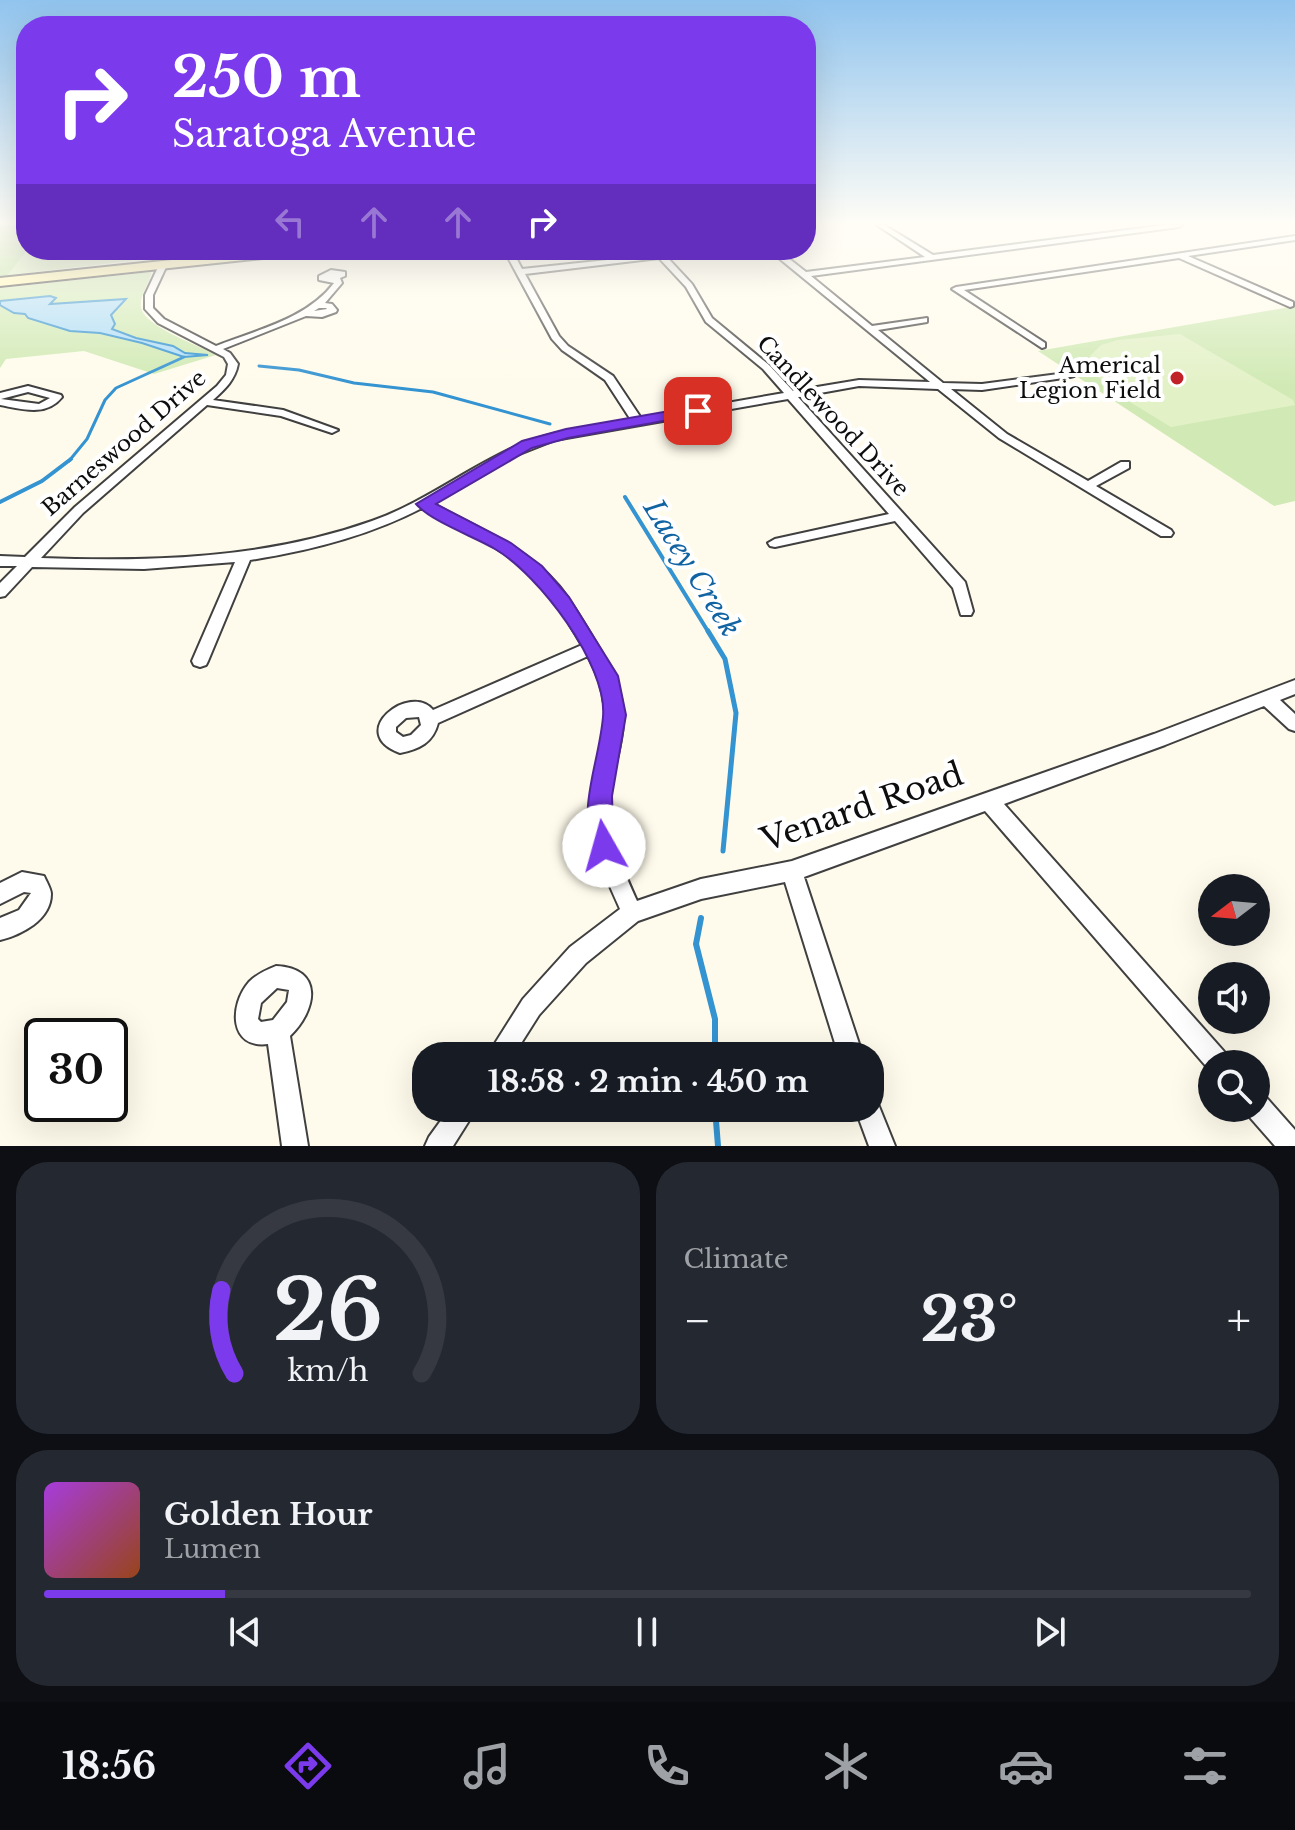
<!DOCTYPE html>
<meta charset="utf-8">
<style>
body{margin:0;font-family:"Libre Baskerville",serif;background:#242831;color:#f1f3f6;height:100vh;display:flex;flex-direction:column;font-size:30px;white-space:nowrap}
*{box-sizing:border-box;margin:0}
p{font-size:26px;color:#9ea1a6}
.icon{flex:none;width:44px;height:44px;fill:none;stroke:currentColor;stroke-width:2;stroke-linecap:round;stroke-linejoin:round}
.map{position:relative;height:1146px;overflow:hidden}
.sheet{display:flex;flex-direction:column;gap:16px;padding:16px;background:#0d0f14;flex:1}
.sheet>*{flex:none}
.guide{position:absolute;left:16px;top:16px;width:800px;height:244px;border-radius:32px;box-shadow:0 8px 32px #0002;background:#7c3aed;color:#fff;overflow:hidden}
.needle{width:52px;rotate:254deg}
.buttons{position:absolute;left:1198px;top:874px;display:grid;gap:16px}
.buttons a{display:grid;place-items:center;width:72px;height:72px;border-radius:50%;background:#171b24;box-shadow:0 8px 32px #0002;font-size:40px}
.speed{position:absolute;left:24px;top:1018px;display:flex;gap:16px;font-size:40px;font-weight:700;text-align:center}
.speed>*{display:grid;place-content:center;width:104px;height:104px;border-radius:50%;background:#171b24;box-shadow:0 8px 32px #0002;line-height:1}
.speed .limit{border:4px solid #111;border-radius:12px;background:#fff;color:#111}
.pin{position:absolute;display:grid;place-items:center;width:68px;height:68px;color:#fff;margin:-34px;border-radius:16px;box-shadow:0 4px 12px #0006}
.me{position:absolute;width:88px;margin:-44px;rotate:353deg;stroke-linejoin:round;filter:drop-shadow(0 0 6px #0008)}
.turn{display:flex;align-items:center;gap:28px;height:168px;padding:0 24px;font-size:36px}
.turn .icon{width:104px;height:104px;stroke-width:2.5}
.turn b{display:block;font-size:56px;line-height:68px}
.lanes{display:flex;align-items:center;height:76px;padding:0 24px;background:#0003;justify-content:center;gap:40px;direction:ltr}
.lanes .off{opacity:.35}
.big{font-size:60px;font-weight:800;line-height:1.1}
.sheet .widget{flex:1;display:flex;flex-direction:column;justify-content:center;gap:12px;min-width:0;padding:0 28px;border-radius:32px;background:#242831}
.sheet .dial{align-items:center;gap:0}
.dial svg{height:208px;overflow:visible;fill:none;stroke:#363941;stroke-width:7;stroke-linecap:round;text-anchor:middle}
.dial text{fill:#f1f3f6;stroke:none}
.song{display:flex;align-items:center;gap:24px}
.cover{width:96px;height:96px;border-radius:12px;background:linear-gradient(135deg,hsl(280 70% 55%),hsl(20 70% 35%))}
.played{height:8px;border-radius:4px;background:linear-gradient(90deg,#7c3aed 15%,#363941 15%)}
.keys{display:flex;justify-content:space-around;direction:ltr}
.heat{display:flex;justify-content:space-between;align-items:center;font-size:44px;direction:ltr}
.sheet .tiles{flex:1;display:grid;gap:16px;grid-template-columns:1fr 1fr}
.widget:last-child{grid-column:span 2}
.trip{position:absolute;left:412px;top:1042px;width:472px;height:80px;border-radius:32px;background:#171b24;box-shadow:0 8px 32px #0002;font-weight:800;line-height:80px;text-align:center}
.dock{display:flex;height:128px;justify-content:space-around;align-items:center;background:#090b0e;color:#9ea1a6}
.dock .icon{width:56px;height:56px}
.dock .current{color:#7c3aed}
.dock b{font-size:36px;color:#f1f3f6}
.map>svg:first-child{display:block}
.green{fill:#d1eab5}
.forest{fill:#b4dc94}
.pitch{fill:#e3f1c7}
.water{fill:#afddf8;stroke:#3493d1;stroke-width:2}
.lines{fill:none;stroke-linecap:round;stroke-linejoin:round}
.stream-far3{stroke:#3493d1;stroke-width:3}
.stream-far2{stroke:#3493d1;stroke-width:4}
.stream-far1{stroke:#3493d1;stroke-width:5}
.stream{stroke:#3493d1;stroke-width:6}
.minor-casing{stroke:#404040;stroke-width:4}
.secondary-casing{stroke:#2f2f2f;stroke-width:4}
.minor{fill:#fff;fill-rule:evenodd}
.secondary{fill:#fff5a7;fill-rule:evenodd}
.route{fill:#7c3aed;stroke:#51269a;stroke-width:2}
.poi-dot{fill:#c12128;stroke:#fff;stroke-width:3}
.labels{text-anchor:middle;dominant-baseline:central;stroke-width:8;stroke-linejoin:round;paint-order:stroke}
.far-poi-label{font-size:22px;fill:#0d0d0d;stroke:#fff;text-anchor:end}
.far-street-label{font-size:22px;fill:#0d0d0d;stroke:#fff}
.water-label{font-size:28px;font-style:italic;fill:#1263a2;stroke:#fff}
.near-street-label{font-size:32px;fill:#0d0d0d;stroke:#fff}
</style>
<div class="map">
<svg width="1295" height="1146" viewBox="0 0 1295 1146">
<rect width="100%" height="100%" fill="#fffbec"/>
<!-- green -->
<path class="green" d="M0 225H26V250H203L173 256 0 276Z
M151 272C151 282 139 295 141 307 143 326 200 346 216 355L154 374 84 351 6 359 0 368V288Z
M1295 306V501L1274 506 1038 351Z"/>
<!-- forest -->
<path class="forest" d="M0 225H26L27 250 6 277H0Z"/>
<!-- pitch -->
<path class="pitch" d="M1180 334 1293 400 1295 405 1171 427 1117 394 1091 370 1090 356 1101 345 1118 340Z"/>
<!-- water -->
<path class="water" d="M50 296 56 298 50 304 126 299 111 315 115 324 112 329 136 338 173 346 185 353 208 355 184 357 142 343 100 333 70 331 28 318 25 314 14 313 0 305V301Z"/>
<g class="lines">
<!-- stream-far3 -->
<path class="stream-far3" d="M259 366 299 370 354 383 433 392 550 424
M69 461 87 439 105 400 116 388 184 357"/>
<!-- stream-far2 -->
<path class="stream-far2" d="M625 497 709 633
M0 502 42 481 71 459"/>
<!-- stream-far1 -->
<path class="stream-far1" d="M708 631 725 659 736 713 723 851"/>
<!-- stream -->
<path class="stream" d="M701 918 696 944 715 1019V1056
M715 1108 718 1146"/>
<!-- minor casing -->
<g class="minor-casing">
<path id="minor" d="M877 225H884L933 255 1166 225H1182L1179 227 811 276 872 326 927 318V322L878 330 943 383 982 384 1074 372V376L1070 377 982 390 951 389 1007 434 1088 481 1121 462H1129V468L1096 486 1171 530 1173 533 1171 536H1161L999 438 938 389 859 386 798 397 965 582 973 611 971 615H961L953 588 895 521 775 547 770 546 768 543 775 539 889 514 788 399 555 440 512 457 431 503C476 527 526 547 559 586 572 602 582 620 593 638 609 664 625 691 623 723 622 746 614 767 610 789 604 829 621 865 637 901L701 879 792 861 1154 734 1295 680V694L1280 700 1295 714V731L1289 729 1264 706 1165 745 1004 804 1228 1056 1232 1064H1212V1073L985 811 804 877 863 1056H839L785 882 701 899 638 921 586 963 539 1015 513 1056H487L523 999 570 947 620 909C607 879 591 848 590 814 589 795 595 777 599 759 609 721 607 690 588 656L438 723C433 743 419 749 400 753 345 733 410 682 433 710L582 645C571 627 561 608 548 592 515 552 466 532 422 508 368 536 309 551 250 560L208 661 206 665 200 667 194 665 192 661 235 562 144 569 32 567 5 596 0 597V583L17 566H0V556L25 557 75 507 217 386 226 375 228 364 224 357 158 323 145 309V295L160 263 167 265 153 295V308L164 319 216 346C256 330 307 319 334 283L319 280V276L331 270 345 272V276L340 278 342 283 325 303 332 304 337 310 336 312 322 317 306 316 223 349 230 353 238 364C235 380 225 389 213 400L283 410 338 430 332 433 281 416 207 405 83 513 41 558C153 562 265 559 372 521 426 502 471 465 524 443 558 430 595 426 631 420L605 380 562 350 552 339 504 250H512L522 269 664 254 692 284 712 318 769 365 793 391 859 380 930 382 769 250H778L806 272 925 257ZM659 258 686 287 706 322 763 369 784 393 641 418 613 376 568 346 559 336 525 274ZM319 308H326L327 309 314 311ZM419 717 421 725 411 735 403 737 396 732V727L406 718Z
M1295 236V240L1188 256 1293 302V306L1290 307 1179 258 964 290 1045 343V347L1042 348 952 289 956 287Z
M28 386 61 395 62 397C46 417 22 409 0 405V393ZM28 392 50 398 39 404 1 399Z
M22 872 44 876C46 881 51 889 51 894 51 920 21 935 0 940V918L19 910 31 893 24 892 0 904V883Z
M276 966C324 968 317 1010 290 1036L308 1146H282L268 1044C229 1049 229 1005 249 982 257 974 266 970 276 966ZM277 988 289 990 287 1002 273 1020 261 1022 258 1019 261 1003Z
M1256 1093 1265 1096 1295 1130V1146H1275L1247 1114 1245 1108H1256Z
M870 1097 876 1099 895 1146H869L855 1108H870Z
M450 1108H477L453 1146H425L429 1137Z"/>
</g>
<!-- secondary casing -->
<g class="secondary-casing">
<path id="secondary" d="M267 250H306L300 254 0 286V278Z"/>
</g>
<!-- minor -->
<use href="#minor" class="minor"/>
<!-- secondary -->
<use href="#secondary" class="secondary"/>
</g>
<!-- sky -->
<linearGradient id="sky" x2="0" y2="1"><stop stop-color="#91c4ee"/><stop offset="0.58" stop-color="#fffdf6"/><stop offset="1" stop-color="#fffdf6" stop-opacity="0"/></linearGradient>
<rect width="1295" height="385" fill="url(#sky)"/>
<!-- route -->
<path class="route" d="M698 406 703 408V414L568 438 532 448 436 504 511 543 542 566 569 597 618 676 626 715 612 796 613 826 617 846 613 855 604 859 595 855C576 809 599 764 603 717 608 665 538 574 495 549 473 536 432 522 416 504L522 441 566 429Z"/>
<!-- markers -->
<circle class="poi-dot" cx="1177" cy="378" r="8"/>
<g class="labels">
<!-- far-poi labels -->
<g class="far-poi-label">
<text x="1161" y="365">Americal<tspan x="1161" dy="25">Legion Field</tspan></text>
</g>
<!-- far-street labels -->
<g class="far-street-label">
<text transform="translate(833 416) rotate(47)">Candlewood Drive</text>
<text transform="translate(124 443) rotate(-41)">Barneswood Drive</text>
</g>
<!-- water labels -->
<g class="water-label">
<text transform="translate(692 568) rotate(58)">Lacey Creek</text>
</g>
<!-- near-street labels -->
<g class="near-street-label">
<text transform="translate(862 807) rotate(-19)">Venard Road</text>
</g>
</g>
</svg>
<div class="buttons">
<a><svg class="needle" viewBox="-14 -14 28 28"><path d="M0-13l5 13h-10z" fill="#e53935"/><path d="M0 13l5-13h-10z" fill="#9ea1a6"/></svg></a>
<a><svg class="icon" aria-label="sound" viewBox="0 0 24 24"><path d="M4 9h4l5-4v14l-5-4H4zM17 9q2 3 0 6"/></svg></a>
<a><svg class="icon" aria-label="search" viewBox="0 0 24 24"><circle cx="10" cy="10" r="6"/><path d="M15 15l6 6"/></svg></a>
</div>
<div class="speed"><div class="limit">30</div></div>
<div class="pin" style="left:698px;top:411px;background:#d93025"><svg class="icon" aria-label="arrive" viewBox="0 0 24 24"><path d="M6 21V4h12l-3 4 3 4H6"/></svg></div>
<svg class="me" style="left:604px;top:846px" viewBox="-20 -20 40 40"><circle r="19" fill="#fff"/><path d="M0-13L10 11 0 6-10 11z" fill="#7c3aed"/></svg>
<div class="trip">18:58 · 2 min · 450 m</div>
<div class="guide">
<div class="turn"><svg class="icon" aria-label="right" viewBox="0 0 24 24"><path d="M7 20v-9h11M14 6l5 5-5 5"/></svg><div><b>250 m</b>Saratoga Avenue</div></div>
<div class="lanes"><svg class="icon off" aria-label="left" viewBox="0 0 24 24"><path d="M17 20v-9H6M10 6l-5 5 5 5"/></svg><svg class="icon off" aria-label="ahead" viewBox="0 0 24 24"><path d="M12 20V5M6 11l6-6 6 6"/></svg><svg class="icon off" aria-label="ahead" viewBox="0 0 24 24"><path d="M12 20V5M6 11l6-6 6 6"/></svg><svg class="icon" aria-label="right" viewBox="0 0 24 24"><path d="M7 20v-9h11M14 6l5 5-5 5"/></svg></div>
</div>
</div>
<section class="sheet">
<div class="tiles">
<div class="widget dial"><svg viewBox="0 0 100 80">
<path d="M14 69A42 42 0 1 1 86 69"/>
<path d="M14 69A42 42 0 0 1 9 37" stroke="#7c3aed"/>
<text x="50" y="56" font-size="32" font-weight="700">26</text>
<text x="50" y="72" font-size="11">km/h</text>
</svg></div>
<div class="widget"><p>Climate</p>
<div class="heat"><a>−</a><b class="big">23°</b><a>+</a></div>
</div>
<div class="widget">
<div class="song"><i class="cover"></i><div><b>Golden Hour</b><p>Lumen</p></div></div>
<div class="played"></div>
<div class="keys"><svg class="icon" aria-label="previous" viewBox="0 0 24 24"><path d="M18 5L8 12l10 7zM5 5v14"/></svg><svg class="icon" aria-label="pause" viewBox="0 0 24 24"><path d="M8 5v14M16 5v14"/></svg><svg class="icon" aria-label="next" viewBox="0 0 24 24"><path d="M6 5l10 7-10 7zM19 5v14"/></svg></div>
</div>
</div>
</section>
<nav class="dock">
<b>18:56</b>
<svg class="icon current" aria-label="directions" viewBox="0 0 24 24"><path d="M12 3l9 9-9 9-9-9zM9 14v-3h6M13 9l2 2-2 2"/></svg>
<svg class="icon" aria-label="music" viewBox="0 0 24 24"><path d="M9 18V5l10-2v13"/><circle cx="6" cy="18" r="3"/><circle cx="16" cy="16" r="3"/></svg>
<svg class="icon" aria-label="phone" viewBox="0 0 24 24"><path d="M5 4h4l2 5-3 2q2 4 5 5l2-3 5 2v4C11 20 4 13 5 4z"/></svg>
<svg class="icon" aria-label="climate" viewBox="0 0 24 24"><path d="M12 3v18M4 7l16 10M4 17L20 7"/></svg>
<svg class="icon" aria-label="car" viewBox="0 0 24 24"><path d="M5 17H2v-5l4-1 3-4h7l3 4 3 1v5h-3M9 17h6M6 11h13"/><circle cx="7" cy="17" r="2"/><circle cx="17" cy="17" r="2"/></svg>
<svg class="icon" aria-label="filters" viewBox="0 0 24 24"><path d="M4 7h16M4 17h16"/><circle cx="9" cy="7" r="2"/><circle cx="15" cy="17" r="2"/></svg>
</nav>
